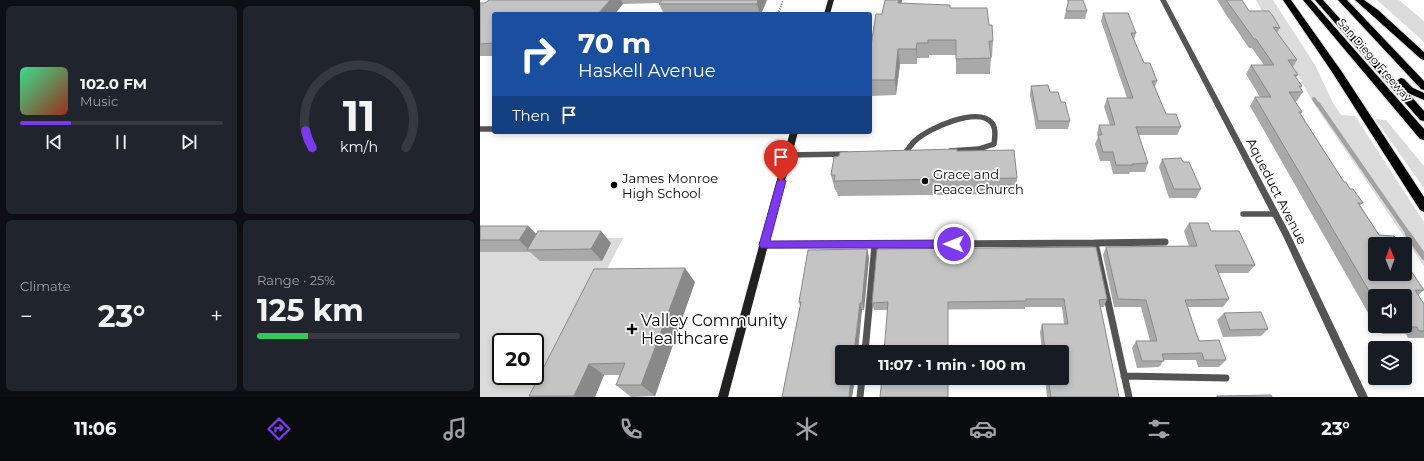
<!DOCTYPE html>
<meta charset="utf-8">
<style>
body{margin:0;font-family:Montserrat,sans-serif;background:#20242c;color:#f1f3f6;height:100vh;display:flex;flex-direction:column;font-size:15px;white-space:nowrap}
*{box-sizing:border-box;margin:0}
p{font-size:13px;color:#9ea1a6}
.icon{flex:none;width:22px;height:22px;fill:none;stroke:currentColor;stroke-width:2;stroke-linecap:round;stroke-linejoin:round}
.map{position:relative;flex:1;overflow:hidden}
.drawer{display:flex;flex-direction:column;gap:6px;padding:6px;background:#0d0f14;width:480px}
.drawer>*{flex:none}
.guide{position:absolute;left:12px;top:12px;width:380px;height:122px;border-radius:4px;box-shadow:0 2px 6px #0003;background:#1a4fa0;color:#fff;overflow:hidden}
.needle{width:26px;rotate:359deg}
.buttons{position:absolute;left:888px;top:237px;display:grid;gap:8px}
.buttons a{display:grid;place-items:center;width:44px;height:44px;border-radius:4px;background:#171b24;box-shadow:0 2px 6px #0003;font-size:20px}
.speed{position:absolute;left:12px;top:333px;display:flex;gap:8px;font-size:20px;font-weight:700;text-align:center}
.speed>*{display:grid;place-content:center;width:52px;height:52px;border-radius:50%;background:#171b24;box-shadow:0 2px 6px #0003;line-height:1}
.speed .limit{border:2px solid #111;border-radius:6px;background:#fff;color:#111}
.pin{position:absolute;display:grid;place-items:center;width:34px;height:34px;color:#fff;margin:-41px -17px;border-radius:50% 50% 50% 0;rotate:-45deg;box-shadow:0 0 4px #0007}
.pin .icon{rotate:45deg}
.me{position:absolute;width:44px;margin:-22px;rotate:270deg;stroke-linejoin:round;filter:drop-shadow(0 0 3px #0008)}
.turn{display:flex;align-items:center;gap:14px;height:84px;padding:0 20px;font-size:18px}
.turn .icon{width:52px;height:52px;stroke-width:2.5}
.turn b{display:block;font-size:28px;line-height:34px}
.then{display:flex;align-items:center;height:38px;padding:0 20px;background:#0003;gap:8px;font-size:15px}
.big{font-size:30px;font-weight:700;line-height:1.1}
.drawer .tile{flex:1;display:flex;flex-direction:column;justify-content:center;gap:6px;min-width:0;padding:0 14px;border-radius:6px;background:#20242c}
.drawer .dial{align-items:center;gap:0}
.dial svg{height:104px;overflow:visible;fill:none;stroke:#363941;stroke-width:7;stroke-linecap:round;text-anchor:middle}
.dial text{fill:#f1f3f6;stroke:none}
.song{display:flex;align-items:center;gap:12px}
.cover{width:48px;height:48px;border-radius:6px;background:linear-gradient(135deg,hsl(150 70% 55%),hsl(10 70% 35%))}
.played{height:4px;border-radius:2px;background:linear-gradient(90deg,#7c3aed 25%,#363941 25%)}
.keys{display:flex;justify-content:space-around;direction:ltr}
.heat{display:flex;justify-content:space-between;align-items:center;font-size:22px;direction:ltr}
.charge{height:6px;border-radius:3px;background:linear-gradient(90deg,#34c759 25%,#363941 0)}
.drawer .tiles{flex:1;display:grid;gap:6px;grid-template-columns:repeat(2,1fr)}
.trip{position:absolute;left:355px;top:345px;width:234px;height:40px;border-radius:4px;background:#171b24;box-shadow:0 2px 6px #0003;font-weight:700;line-height:40px;text-align:center}
.tab-bar{display:flex;height:64px;justify-content:space-around;align-items:center;background:#090b0e;color:#9ea1a6}
.tab-bar .icon{width:28px;height:28px}
.tab-bar .current{color:#7c3aed}
.tab-bar b{font-size:18px;color:#f1f3f6}
main{display:flex;flex:1;min-height:0}
.map>svg:first-child{display:block}
.green{fill:#dbdbdb;fill-rule:evenodd}
.lines{fill:none;stroke-linecap:round;stroke-linejoin:round}
.stream-far2{stroke:#a2a2a2;stroke-width:4}
.stream-far1{stroke:#a2a2a2;stroke-width:4.5}
.stream{stroke:#a2a2a2;stroke-width:6}
.highway-casing{stroke:#dbdbdb;stroke-width:2}
.path{stroke:#767676;stroke-width:2;stroke-dasharray:1 1.5;stroke-linecap:butt}
.lane-far1{stroke:#545454;stroke-width:5.5}
.lane{stroke:#545454;stroke-width:7}
.street{fill:#545454;fill-rule:evenodd}
.secondary{fill:#212121;fill-rule:evenodd}
.highway{fill:#000;fill-rule:evenodd}
.wall{fill:#a9a9a9}
.shaded-wall{fill:#898989}
.building{fill:#c4c4c4;stroke:#898989}
.route{fill:#7c3aed;stroke:#51269a}
.poi-dot{fill:#000;stroke:#fff;stroke-width:1.5}
.labels{text-anchor:middle;dominant-baseline:central;stroke-width:3.5;stroke-linejoin:round;paint-order:stroke}
.far-street-label{font-size:11px;fill:#000;stroke:#fff}
.poi-label{font-size:13px;fill:#000;stroke:#fff;text-anchor:start}
.street-label{font-size:13px;fill:#000;stroke:#fff}
.near-poi-label{font-size:16px;fill:#000;stroke:#fff;text-anchor:start}
</style>
<main>
<section class="drawer">
<div class="tiles">
<div class="tile">
<div class="song"><i class="cover"></i><div><b>102.0 FM</b><p>Music</p></div></div>
<div class="played"></div>
<div class="keys"><svg class="icon" aria-label="previous" viewBox="0 0 24 24"><path d="M18 5L8 12l10 7zM5 5v14"/></svg><svg class="icon" aria-label="pause" viewBox="0 0 24 24"><path d="M8 5v14M16 5v14"/></svg><svg class="icon" aria-label="next" viewBox="0 0 24 24"><path d="M6 5l10 7-10 7zM19 5v14"/></svg></div>
</div>
<div class="tile dial"><svg viewBox="0 0 100 80">
<path d="M14 69A42 42 0 1 1 86 69"/>
<path d="M14 69A42 42 0 0 1 9 56" stroke="#7c3aed"/>
<text x="50" y="56" font-size="32" font-weight="700">11</text>
<text x="50" y="72" font-size="11">km/h</text>
</svg></div>
<div class="tile"><p>Climate</p>
<div class="heat"><a>−</a><b class="big">23°</b><a>+</a></div>
</div>
<div class="tile"><p>Range · 25%</p><b class="big">125 km</b><div class="charge"></div></div>
</div>
</section>
<div class="map">
<svg width="944" height="397" viewBox="0 0 944 397">
<rect width="100%" height="100%" fill="#fff"/>
<!-- green -->
<path class="green" d="M776 0H793L835 65 853 103 861 115 875 116 944 222V266L834 104Z
M897 0H919L944 21V42Z
M895 119 906 120 944 166V188Z
M0 238H143L62 397H0ZM21 342H55V376H21Z"/>
<g class="lines">
<!-- stream-far2 -->
<path class="stream-far2" d="M834 99 838 105"/>
<!-- stream-far1 -->
<path class="stream-far1" d="M838 104 929 235"/>
<!-- stream -->
<path class="stream" d="M928 234 944 257"/>
<!-- highway casing -->
<g class="highway-casing">
<path id="highway" d="M803 0H811L862 72 944 197V212L940 210 852 72Z
M823 0H831L944 129V140L940 139Z
M835 0H843L916 81 921 78 924 79 933 88 944 93V100L928 93 944 111V121L940 120Z
M858 0H867L944 81V90L941 89Z
M875 0H884L898 10 944 52V60L941 59Z"/>
</g>
<!-- path -->
<path class="path" d="M281 14H327
M298 14 303 0"/>
<!-- lane-far1 -->
<path class="lane-far1" d="M0 129H14
M426 152C429 148 432 143 436 140 449 128 498 106 512 123 516 128 515 138 514 144L499 149 470 151
M308 155 367 154
M763 214H796"/>
<!-- lane -->
<path class="lane" d="M615 243 685 242
M284 245 615 243 649 397
M385 352 395 244
M644 376 746 378
M380 397 382 378"/>
<!-- street -->
<path class="street" d="M680 0H686L810 234 888 397H878L803 236Z"/>
<!-- secondary -->
<path class="secondary" d="M348 0H354L350 14H344Z
M310 132H318L248 397H238Z"/>
<!-- highway -->
<use href="#highway" class="highway"/>
</g>
<!-- wall -->
<path class="wall" d="M9 0H287L281 14H184L179 4 180 3 143 4 14 14V56H0V3H5Z
M405 0H422L421 3 470 8 509 25 513 41 512 57H511L510 74H476V55H449V58H437V64H420L416 95 390 96V51L402 14Z
M587 0H603L607 11 605 19H584L586 11 588 4Z
M737 0H762L769 11 800 28 797 33 817 60 813 67 818 75 816 78 822 86 820 88 823 92 817 101H815L822 112 821 114 864 182 883 203 880 205 925 274V253L929 259 925 263 944 290 938 295 944 304V338H928L926 334H902L898 326H925L895 296V325L770 106 775 97H780L766 74 771 65H784L772 48H769L745 13Z
M623 13 656 33 654 40 664 63 677 81 675 87 686 114 701 127 697 135H659L668 163 665 172H650L649 174H633L630 161H620L615 144 618 137 617 134 619 125H630L624 107 627 98H647L621 21Z
M551 86 570 92 581 102 590 121 588 129H556L550 95Z
M477 151 537 178 535 194 358 196 356 190H355L351 175Z
M682 159 703 162 721 189 716 198H689L679 167Z
M709 223 731 231 775 265 768 273H738L749 299 743 307H708L719 341 746 360 739 367H718L716 360H684L679 367 657 368 652 348 656 341H670L661 307H634L623 255 626 247 709 246 704 231Z
M0 226H48L56 234 131 243 122 261H60L50 252H0Z
M387 249 389 258 384 310H382L362 378H375L372 397H302L320 306 319 302Z
M397 249 627 299 624 307H620L639 397H567L565 378H582V352H562L560 332 562 324H584L582 307H545V309L394 310 392 303Z
M215 282 175 396 151 397 136 385 140 375H124L115 397H50L49 396Z
M744 313 788 329 781 336 743 337 737 320Z"/>
<!-- shaded-wall -->
<path class="shaded-wall" d="M130 0H141L143 4 135 14H118Z
M278 0H287L281 14H280L277 4Z
M419 0H422L420 18 418 3Z
M437 43V64L436 49Z
M418 49 420 64 416 95 415 80Z
M48 226 60 238 49 250 39 240Z
M121 231 131 243 122 261 111 249Z
M387 249 389 258 384 310 382 303Z
M205 268 215 282 175 396 161 385Z
M380 303 382 310 378 352H374Z
M109 364 124 375 115 397H96L94 396Z
M371 378H375L372 397H369Z"/>
<!-- building -->
<path class="building" d="M9 0H130L118 14H14V43L0 44V3H5Z
M182 0H278L277 4H179Z
M405 0H419L418 3 470 5V8H507L509 25H512L513 41H509L511 58 476 59V40H448V43H437L436 49H418L415 80H390V51L396 14H402Z
M589 0H603L607 11H586Z
M746 0H762L769 11H789L793 16 800 28 793 27 817 60H808L818 75H814L822 86H819L823 92H809L822 112H819L864 182H866L870 189H873L883 203H878L899 235 914 236 919 244H895V274H925V262L944 290H935L944 304V331H939L937 327H912V326H925V296H895V301L775 97H791L771 65H794L776 39H774Z
M623 13H648L656 33H651L664 63H670L677 81H672L686 114H696L701 127H656L668 163 652 164V165H636L633 152H623L618 135H622L619 125H635L627 98H653Z
M568 85 570 92H578L581 102H585L590 121H558L551 86Z
M477 149V151L534 150 537 178 354 181 355 175H351L354 157 359 156 360 152Z
M701 158 703 162H709L721 189H694L682 159Z
M709 223H728L731 231H759L775 265H735L749 299 705 300 719 341 739 340 746 360H724L722 353 682 354 684 361H662L656 341H677L666 300 638 299 626 247 717 246Z
M0 226H48L39 240H0Z
M58 231H121L111 249 47 250Z
M616 247 627 299 619 300 639 397H571L568 378H582V352H565L562 324H588L584 299H546V301L468 302V352H404L408 302 392 303 397 249Z
M387 249 382 303H380L374 352H362V378H371L369 397H302L321 302H319L328 250Z
M925 253 929 259H925Z
M205 268 161 385H136L145 363 109 364 94 396H49L114 269Z
M781 312 788 329 750 330 744 313Z
M402 378H468V397H400Z
M791 395 792 397H737V396Z"/>
<!-- route -->
<path class="route" d="M301 178 306 181 290 241 474 240 477 241 479 244 477 247 474 248H281L279 245 297 181Z"/>
<!-- markers -->
<g class="poi-dot">
<circle cx="445" cy="181" r="4"/>
<circle cx="134" cy="185" r="4"/>
<path d="M150 323h4v4h4v4h-4v4h-4v-4h-4v-4h4z"/>
</g>
<g class="labels">
<!-- far-street labels -->
<g class="far-street-label">
<text transform="translate(895 60) rotate(49)">San Diego Freeway</text>
</g>
<!-- poi labels -->
<g class="poi-label">
<text x="453" y="174">Grace and<tspan x="453" dy="15">Peace Church</tspan></text>
<text x="142" y="178">James Monroe<tspan x="142" dy="15">High School</tspan></text>
</g>
<!-- street labels -->
<g class="street-label">
<text transform="translate(797 191) rotate(63)">Aqueduct Avenue</text>
</g>
<!-- near-poi labels -->
<g class="near-poi-label">
<text x="161" y="320">Valley Community<tspan x="161" dy="18">Healthcare</tspan></text>
</g>
</g>
</svg>
<div class="buttons">
<a><svg class="needle" viewBox="-14 -14 28 28"><path d="M0-13l5 13h-10z" fill="#e53935"/><path d="M0 13l5-13h-10z" fill="#9ea1a6"/></svg></a>
<a><svg class="icon" aria-label="sound" viewBox="0 0 24 24"><path d="M4 9h4l5-4v14l-5-4H4zM17 9q2 3 0 6"/></svg></a>
<a><svg class="icon" aria-label="layers" viewBox="0 0 24 24"><path d="M12 4l9 5-9 5-9-5zM3 14l9 5 9-5"/></svg></a>
</div>
<div class="speed"><div class="limit">20</div></div>
<div class="pin" style="left:301px;top:181px;background:#d93025"><svg class="icon" aria-label="arrive" viewBox="0 0 24 24"><path d="M6 21V4h12l-3 4 3 4H6"/></svg></div>
<svg class="me" style="left:474px;top:244px" viewBox="-20 -20 40 40"><circle r="17" fill="#7c3aed" stroke="#fff" stroke-width="3"/><path d="M0-11L8 9 0 5-8 9z" fill="#fff"/></svg>
<div class="trip">11:07 · 1 min · 100 m</div>
<div class="guide">
<div class="turn"><svg class="icon" aria-label="right" viewBox="0 0 24 24"><path d="M7 20v-9h11M14 6l5 5-5 5"/></svg><div><b>70 m</b>Haskell Avenue</div></div>
<div class="then">Then<svg class="icon" aria-label="arrive" viewBox="0 0 24 24"><path d="M6 21V4h12l-3 4 3 4H6"/></svg></div>
</div>
</div>
</main>
<nav class="tab-bar">
<b>11:06</b>
<svg class="icon current" aria-label="directions" viewBox="0 0 24 24"><path d="M12 3l9 9-9 9-9-9zM9 14v-3h6M13 9l2 2-2 2"/></svg>
<svg class="icon" aria-label="music" viewBox="0 0 24 24"><path d="M9 18V5l10-2v13"/><circle cx="6" cy="18" r="3"/><circle cx="16" cy="16" r="3"/></svg>
<svg class="icon" aria-label="phone" viewBox="0 0 24 24"><path d="M5 4h4l2 5-3 2q2 4 5 5l2-3 5 2v4C11 20 4 13 5 4z"/></svg>
<svg class="icon" aria-label="climate" viewBox="0 0 24 24"><path d="M12 3v18M4 7l16 10M4 17L20 7"/></svg>
<svg class="icon" aria-label="car" viewBox="0 0 24 24"><path d="M5 17H2v-5l4-1 3-4h7l3 4 3 1v5h-3M9 17h6M6 11h13"/><circle cx="7" cy="17" r="2"/><circle cx="17" cy="17" r="2"/></svg>
<svg class="icon" aria-label="filters" viewBox="0 0 24 24"><path d="M4 7h16M4 17h16"/><circle cx="9" cy="7" r="2"/><circle cx="15" cy="17" r="2"/></svg>
<b>23°</b>
</nav>
